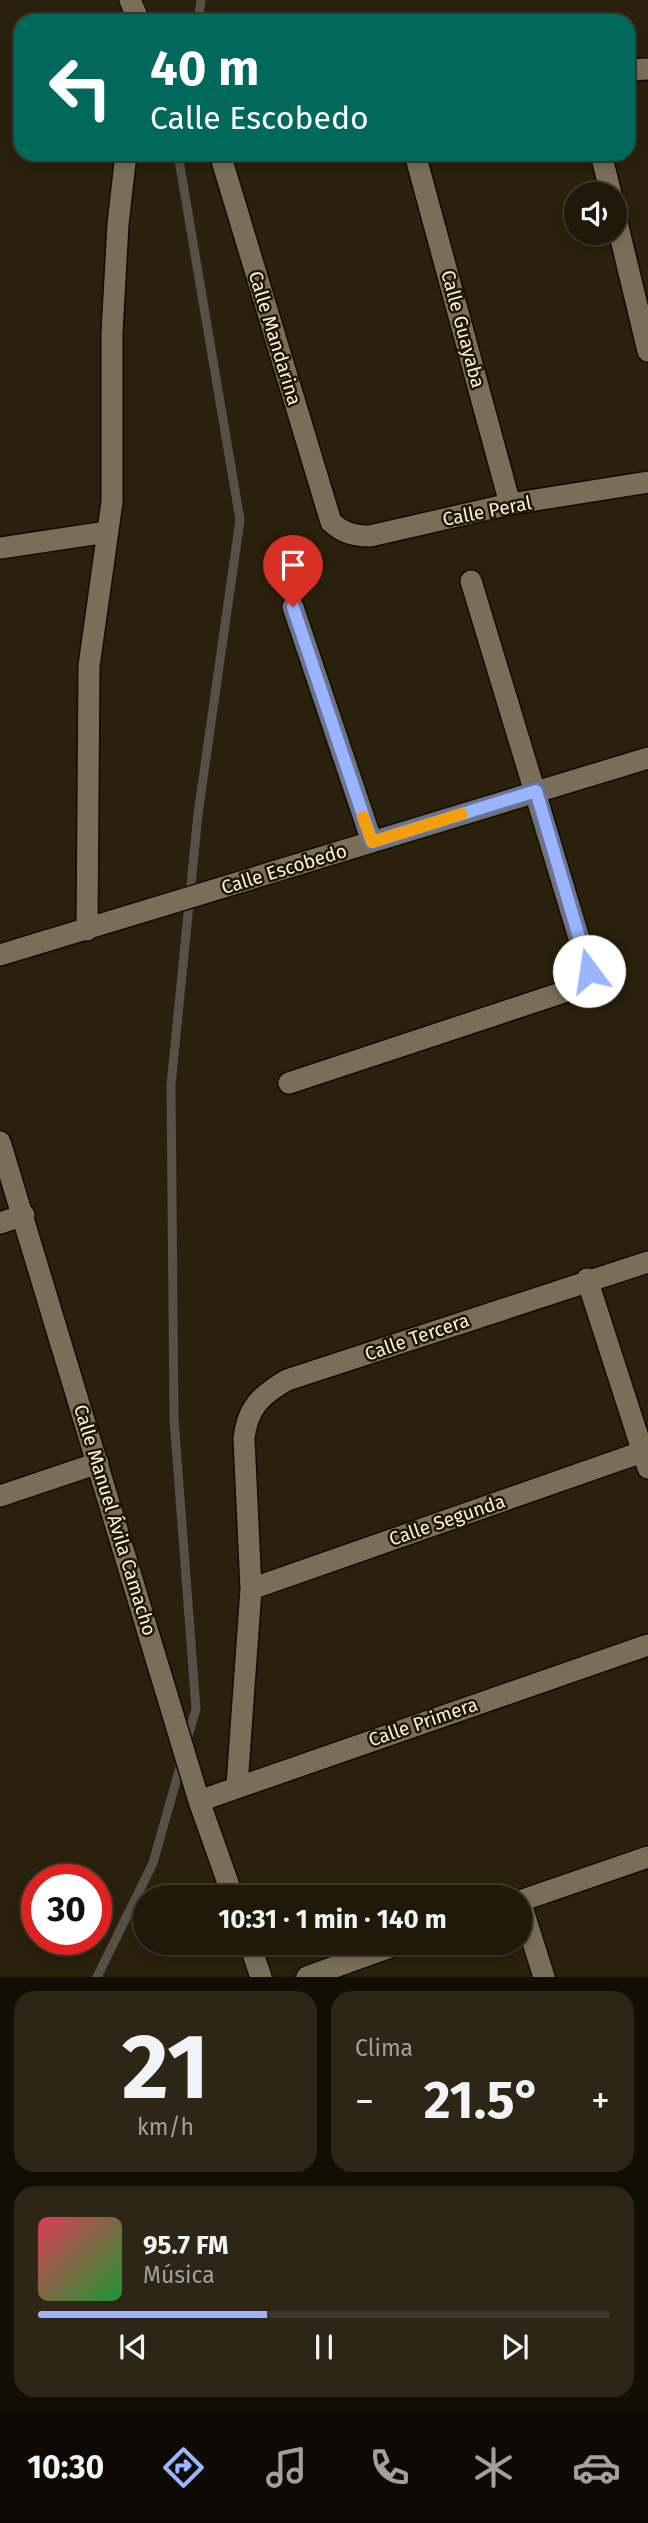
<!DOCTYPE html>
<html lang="es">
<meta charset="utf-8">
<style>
body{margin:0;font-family:"Fira Sans",sans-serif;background:#2d2617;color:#f1f3f6;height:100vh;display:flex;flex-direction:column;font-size:26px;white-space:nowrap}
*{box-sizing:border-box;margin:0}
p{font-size:23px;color:#a2a09c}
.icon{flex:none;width:38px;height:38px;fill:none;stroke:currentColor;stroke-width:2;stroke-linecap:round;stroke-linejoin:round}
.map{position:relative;height:1977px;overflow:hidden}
.sheet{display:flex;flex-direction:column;gap:14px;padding:14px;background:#120e05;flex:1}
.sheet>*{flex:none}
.banner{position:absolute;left:14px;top:14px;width:621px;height:147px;border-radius:21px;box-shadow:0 4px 10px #0003,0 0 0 2px #3d382a;background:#00695c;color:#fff;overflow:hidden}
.fabs{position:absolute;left:564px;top:182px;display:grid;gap:14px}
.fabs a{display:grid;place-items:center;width:63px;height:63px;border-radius:50%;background:#201909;box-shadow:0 4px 10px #0003,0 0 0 2px #3d382a;font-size:35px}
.speed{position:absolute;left:21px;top:1864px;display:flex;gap:14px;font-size:35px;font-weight:700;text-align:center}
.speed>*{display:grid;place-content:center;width:91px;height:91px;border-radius:50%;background:#201909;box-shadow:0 4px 10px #0003,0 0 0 2px #3d382a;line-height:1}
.speed .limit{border:10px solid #d22;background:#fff;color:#111}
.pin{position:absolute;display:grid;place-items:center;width:60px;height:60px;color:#fff;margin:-72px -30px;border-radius:50% 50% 50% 0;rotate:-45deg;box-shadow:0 0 7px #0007}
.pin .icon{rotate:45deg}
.me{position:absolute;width:77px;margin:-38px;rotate:346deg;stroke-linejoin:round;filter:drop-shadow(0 0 5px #0008)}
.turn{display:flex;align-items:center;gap:24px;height:147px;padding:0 21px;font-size:32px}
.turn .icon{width:91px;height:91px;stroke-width:2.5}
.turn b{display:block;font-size:49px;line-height:60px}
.big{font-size:52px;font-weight:700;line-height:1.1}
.sheet .card{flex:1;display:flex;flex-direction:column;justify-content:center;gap:10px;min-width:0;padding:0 24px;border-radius:21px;background:#2d2617}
.sheet .dial{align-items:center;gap:0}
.dial b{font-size:91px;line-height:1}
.song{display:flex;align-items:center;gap:21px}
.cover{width:84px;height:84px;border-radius:10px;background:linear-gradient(135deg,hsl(350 70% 55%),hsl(130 70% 35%))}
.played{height:7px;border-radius:4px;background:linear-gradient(90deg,#9ab5fd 40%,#3d382a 40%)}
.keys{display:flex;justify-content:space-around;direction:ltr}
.heat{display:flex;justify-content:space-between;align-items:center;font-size:38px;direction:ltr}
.sheet .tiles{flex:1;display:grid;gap:14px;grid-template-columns:1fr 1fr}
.card:last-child{grid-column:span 2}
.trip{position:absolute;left:133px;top:1885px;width:399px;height:70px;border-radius:35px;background:#201909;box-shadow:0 4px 10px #0003,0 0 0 2px #3d382a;font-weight:700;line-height:70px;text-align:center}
.tabs{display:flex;height:112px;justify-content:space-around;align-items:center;background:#0d0a04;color:#a2a09c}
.tabs .icon{width:49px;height:49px}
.tabs .current{color:#9ab5fd}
.tabs b{font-size:32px;color:#f1f3f6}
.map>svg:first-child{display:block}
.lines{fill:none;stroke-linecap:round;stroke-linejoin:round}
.stream{stroke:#555146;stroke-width:9}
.street-casing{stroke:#120a00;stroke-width:24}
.street{stroke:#796f58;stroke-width:21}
.route-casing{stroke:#6476a4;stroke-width:18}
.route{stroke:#9ab5fd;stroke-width:12}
.slow{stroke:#f59e0b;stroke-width:12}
.labels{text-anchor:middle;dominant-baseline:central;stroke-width:5;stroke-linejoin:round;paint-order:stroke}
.street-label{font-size:19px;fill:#f7f2e4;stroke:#201803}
</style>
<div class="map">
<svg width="648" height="1977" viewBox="0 0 648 1977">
<rect width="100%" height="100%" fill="#2a210c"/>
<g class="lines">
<!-- stream -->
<path class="stream" d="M198 21 201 0
M178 154 240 520 198 814 171 1085 174 1419 196 1709 186 1743
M97 1977 153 1863 182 1760"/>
<!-- street casing -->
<g class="street-casing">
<path id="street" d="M130 0 139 21
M628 70 648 69
M220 154 331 522C343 533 354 536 370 536L510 504 648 482
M415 154 510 504
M601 154 611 194
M614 210 648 351
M0 548 107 532
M293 607 372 842
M87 930 89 666 112 502V333L118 224 126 154
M0 955 648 758
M289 1083 576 988 589 971 471 581
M0 1142 199 1801 233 1897
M0 1223 24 1215
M587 1279 648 1468
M0 1496 98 1463
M251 1589 642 1452
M237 1785 251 1589 244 1439C247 1408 261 1395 287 1380L648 1262
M199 1801 648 1645
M520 1901 648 1857
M520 1901 544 1977
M249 1942 261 1977
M307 1977 404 1942"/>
</g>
<!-- street -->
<use href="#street" class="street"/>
</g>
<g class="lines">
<!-- route casing -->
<g class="route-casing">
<path id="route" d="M293 607 372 842 536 791 589 971"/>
</g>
<!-- route -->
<use href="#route" class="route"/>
<!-- slow -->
<path class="slow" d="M363 817 372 842 462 814"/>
</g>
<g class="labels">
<!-- street labels -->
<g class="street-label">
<text transform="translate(463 329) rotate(75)">Calle Guayaba</text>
<text transform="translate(275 338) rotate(73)">Calle Mandarina</text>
<text transform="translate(487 511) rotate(-11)">Calle Peral</text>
<text transform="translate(284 869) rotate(-17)">Calle Escobedo</text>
<text transform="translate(417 1337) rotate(-19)">Calle Tercera</text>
<text transform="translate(115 1520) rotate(73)">Calle Manuel Ávila Camacho</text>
<text transform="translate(447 1520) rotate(-19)">Calle Segunda</text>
<text transform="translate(423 1722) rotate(-19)">Calle Primera</text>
</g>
</g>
</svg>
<div class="fabs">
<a><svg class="icon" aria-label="sound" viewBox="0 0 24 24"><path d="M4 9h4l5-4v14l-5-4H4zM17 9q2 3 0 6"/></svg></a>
</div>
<div class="speed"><div class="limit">30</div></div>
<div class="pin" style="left:293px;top:607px;background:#d93025"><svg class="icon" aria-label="arrive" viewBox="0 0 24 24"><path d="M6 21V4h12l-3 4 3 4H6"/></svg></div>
<svg class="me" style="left:589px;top:971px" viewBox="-20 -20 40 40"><circle r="19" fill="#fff"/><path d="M0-13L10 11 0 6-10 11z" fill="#9ab5fd"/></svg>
<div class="trip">10:31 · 1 min · 140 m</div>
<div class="banner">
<div class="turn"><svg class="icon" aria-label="left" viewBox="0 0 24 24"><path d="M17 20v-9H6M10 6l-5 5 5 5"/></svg><div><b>40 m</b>Calle Escobedo</div></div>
</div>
</div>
<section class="sheet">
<div class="tiles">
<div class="card dial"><b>21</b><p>km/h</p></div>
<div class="card"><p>Clima</p>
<div class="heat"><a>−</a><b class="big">21.5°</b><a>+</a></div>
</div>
<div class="card">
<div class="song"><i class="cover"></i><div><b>95.7 FM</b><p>Música</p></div></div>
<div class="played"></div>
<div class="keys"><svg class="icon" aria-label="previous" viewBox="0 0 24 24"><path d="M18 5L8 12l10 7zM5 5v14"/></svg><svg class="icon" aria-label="pause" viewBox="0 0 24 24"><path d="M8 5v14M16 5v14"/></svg><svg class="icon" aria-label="next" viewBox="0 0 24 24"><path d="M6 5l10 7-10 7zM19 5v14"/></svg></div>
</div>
</div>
</section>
<nav class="tabs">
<b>10:30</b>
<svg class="icon current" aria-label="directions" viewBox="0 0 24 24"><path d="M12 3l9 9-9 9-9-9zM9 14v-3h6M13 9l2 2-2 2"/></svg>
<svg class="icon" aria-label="music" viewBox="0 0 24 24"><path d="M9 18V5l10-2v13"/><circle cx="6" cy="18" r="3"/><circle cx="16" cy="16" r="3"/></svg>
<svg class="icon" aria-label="phone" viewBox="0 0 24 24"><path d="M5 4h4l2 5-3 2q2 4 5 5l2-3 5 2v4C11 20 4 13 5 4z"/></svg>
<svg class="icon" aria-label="climate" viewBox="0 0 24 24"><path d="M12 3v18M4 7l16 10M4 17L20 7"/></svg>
<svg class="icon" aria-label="car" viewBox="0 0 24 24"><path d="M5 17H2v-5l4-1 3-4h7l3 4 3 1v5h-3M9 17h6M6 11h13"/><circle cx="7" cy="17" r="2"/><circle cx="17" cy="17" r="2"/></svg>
</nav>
